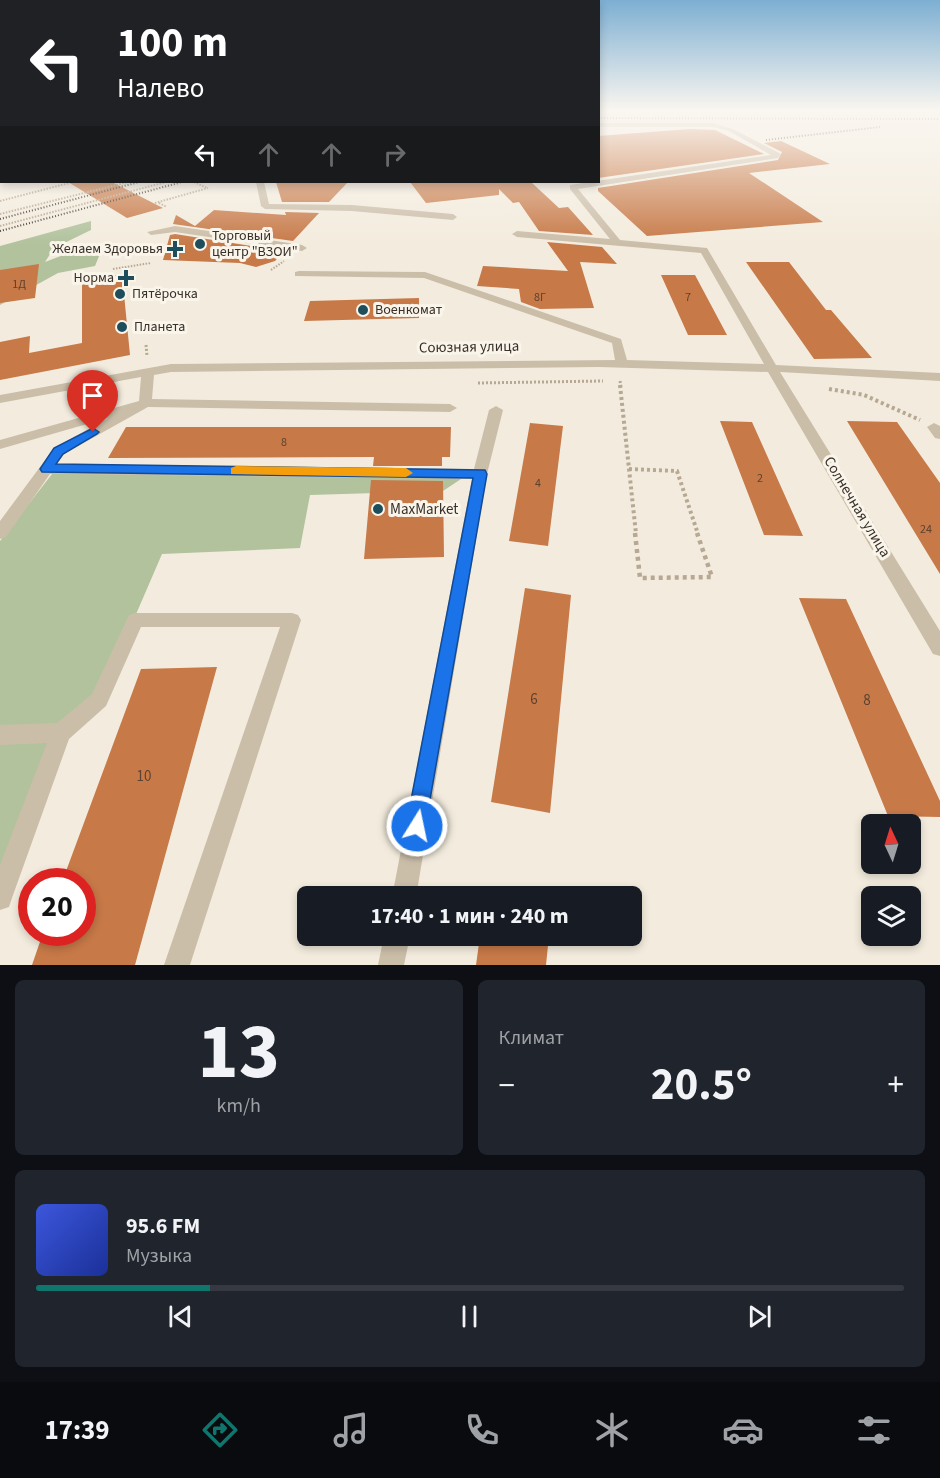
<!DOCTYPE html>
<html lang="ru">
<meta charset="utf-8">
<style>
body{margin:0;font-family:"Source Sans 3",sans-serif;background:#20242c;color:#f1f3f6;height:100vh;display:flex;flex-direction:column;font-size:22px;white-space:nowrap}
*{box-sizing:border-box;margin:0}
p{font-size:20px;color:#9ea1a6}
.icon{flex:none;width:33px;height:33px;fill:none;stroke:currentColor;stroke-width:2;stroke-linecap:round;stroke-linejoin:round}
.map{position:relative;height:965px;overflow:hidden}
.details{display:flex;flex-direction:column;gap:15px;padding:15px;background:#0d0f14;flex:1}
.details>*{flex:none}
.banner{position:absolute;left:0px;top:0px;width:600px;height:183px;box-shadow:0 3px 9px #0003;background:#202124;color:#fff;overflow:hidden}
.needle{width:39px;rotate:356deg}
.buttons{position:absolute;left:861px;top:814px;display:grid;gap:12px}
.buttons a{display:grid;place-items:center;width:60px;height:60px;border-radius:9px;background:#171b24;box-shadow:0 3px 9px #0003;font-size:30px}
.speed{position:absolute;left:18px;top:868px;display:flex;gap:12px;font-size:30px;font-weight:700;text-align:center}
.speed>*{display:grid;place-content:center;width:78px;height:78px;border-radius:50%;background:#171b24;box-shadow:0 3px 9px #0003;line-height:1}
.speed .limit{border:9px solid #d22;background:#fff;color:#111}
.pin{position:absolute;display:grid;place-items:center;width:51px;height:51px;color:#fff;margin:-62px -26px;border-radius:50% 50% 50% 0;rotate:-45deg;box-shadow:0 0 6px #0007}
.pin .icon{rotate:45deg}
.me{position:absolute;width:66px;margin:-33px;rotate:10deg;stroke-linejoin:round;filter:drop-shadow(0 0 4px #0008)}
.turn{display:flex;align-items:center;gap:21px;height:126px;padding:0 18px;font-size:27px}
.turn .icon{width:78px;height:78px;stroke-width:2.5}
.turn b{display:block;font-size:42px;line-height:51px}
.lanes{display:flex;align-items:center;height:57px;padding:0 18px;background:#0003;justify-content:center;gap:30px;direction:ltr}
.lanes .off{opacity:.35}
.big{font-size:45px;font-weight:700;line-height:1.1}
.details .tile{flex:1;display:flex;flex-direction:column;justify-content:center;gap:9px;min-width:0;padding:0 21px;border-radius:9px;background:#20242c}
.details .dial{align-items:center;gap:0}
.dial b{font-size:78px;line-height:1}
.song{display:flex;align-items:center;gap:18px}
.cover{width:72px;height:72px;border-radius:9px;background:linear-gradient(135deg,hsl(230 70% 55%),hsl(230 70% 35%))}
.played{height:6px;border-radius:3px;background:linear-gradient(90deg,#0f766e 20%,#363941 20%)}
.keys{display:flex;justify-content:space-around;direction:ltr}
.heat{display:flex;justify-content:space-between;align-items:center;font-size:33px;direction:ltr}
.details .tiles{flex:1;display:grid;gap:15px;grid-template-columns:1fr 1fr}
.tile:last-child{grid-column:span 2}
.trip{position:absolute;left:297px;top:886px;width:345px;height:60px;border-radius:9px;background:#171b24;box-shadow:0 3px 9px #0003;font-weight:700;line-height:60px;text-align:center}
.tab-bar{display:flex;height:96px;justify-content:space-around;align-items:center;background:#090b0e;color:#9ea1a6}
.tab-bar .icon{width:42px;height:42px}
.tab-bar .selected{color:#0f766e}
.tab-bar b{font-size:27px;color:#f1f3f6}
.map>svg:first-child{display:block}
.green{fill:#b1c29d}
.building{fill:#c77948}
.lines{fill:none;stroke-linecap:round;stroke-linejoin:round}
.path-far3{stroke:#b7a893;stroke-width:2;stroke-dasharray:1.5 1.5;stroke-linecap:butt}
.path-far2{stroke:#b7a893;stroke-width:3;stroke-dasharray:2 2;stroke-linecap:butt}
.path-far1{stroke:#b7a893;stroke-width:4;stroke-dasharray:3 3;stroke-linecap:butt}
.path{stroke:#b7a893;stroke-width:4.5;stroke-dasharray:4 4;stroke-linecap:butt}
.minor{fill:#cbbea9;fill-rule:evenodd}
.rail{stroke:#383029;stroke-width:2;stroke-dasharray:1 2;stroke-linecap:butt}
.route{fill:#1a73e8;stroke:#114b97;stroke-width:1.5}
.slow{fill:#f59e0b}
.poi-dot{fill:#1e4e5b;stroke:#faf5eb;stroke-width:2}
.labels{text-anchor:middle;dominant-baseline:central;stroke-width:6;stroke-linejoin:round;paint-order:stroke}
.number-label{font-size:12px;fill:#5c4231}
.far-poi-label{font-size:14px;fill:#383029;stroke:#faf5eb;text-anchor:start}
.street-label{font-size:15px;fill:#383029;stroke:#faf5eb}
.poi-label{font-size:15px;fill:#383029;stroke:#faf5eb;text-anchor:start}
.near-number-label{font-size:15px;fill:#5c4231}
</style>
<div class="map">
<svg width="940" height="965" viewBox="0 0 940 965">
<rect width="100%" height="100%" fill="#f3ecde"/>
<!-- green -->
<path class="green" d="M91 221V230L54 248 45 262 87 246 102 249 95 266 58 273 0 305V246Z
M470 473 443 491 310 495 300 548 162 554 99 700 61 733 0 873V541L52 474Z"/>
<!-- building -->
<path class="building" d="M690 129 715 130 764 154 598 178V136Z
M781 141 830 164 749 173 823 222 647 236 598 191V188L778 160 782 152 764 143Z
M68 182H112L163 208 127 218Z
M276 182H348L329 202H282Z
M410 182H531L559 208 568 207 593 235 539 231 519 202 513 203 499 189V195L426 203Z
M214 210 286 215 285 212 319 213 293 241 173 224 176 215 195 226Z
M175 234 284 251 275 261 256 267 240 263 163 260 170 235Z
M547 242 602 247 617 264 580 262 594 308 540 309 521 302 519 289 477 286 483 266 568 271Z
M746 262H789L826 310H831L872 358 814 359Z
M39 264 35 298 0 303V270Z
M122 274 130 355 0 380V342L30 336 29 353 82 343V280Z
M661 275H695L727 335H688Z
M419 298V318L304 321 310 301Z
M720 421 752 422 803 536 764 535Z
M847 421 897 422 940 483V574Z
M530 423 563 426 548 546 509 541Z
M126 427H451L450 457H442V466H373L374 457 108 458Z
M371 480 443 481 444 557 364 559Z
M525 588 571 595 550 813 491 802Z
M799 598 846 599 940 801V817L888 816Z
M217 667 135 965H32L43 933H82V882H62L141 669Z
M480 936H549L546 965H476Z"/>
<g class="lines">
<!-- path-far3 -->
<path class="path-far3" d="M194 182 207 188
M0 201 73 182
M155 203 208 188
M159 203 167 207
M0 214 128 182
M0 226 166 182
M113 269 151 263
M271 270 284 261"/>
<!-- path-far2 -->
<path class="path-far2" d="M146 345 147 356
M620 381 621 387
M478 383 603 381"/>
<!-- path-far1 -->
<path class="path-far1" d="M620 385 636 534
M829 389 864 395 920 420
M629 469 677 471 698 534"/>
<!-- path -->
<path class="path" d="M635 533 640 578 712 577 697 533"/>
<!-- minor -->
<path class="minor" d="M0 110H2V114H0Z
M598 123H713L733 129 781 154 778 158 578 189 620 240 707 248 776 365 940 373V381L780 372 940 631V656L933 654 768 372 599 367 171 372 154 375 152 399 450 404 457 408 450 412 148 407 64 454 57 464 474 469 489 410 496 406 503 410 487 474 416 897H392L472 479 50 474 6 537 0 539V521L54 448 108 418 0 449V440L139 401 141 377 0 403V395L171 364 615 360 612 343 424 278 295 276V272L299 271 425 272 621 339 627 360 764 364 701 253 517 237 512 234 517 231 610 239 570 189V185L771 155 729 131 713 127H598Z
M0 173H2V177H0Z
M256 182H264L269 204 352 205 453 214 457 217 453 220 352 211 265 209 261 206Z
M175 226 302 245 307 248 302 251 175 232 151 235 147 232Z
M934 423 940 426V439L935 438 927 427Z
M135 613H292L298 615 301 620 190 965H164L280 627H141L106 706 69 739 12 898 9 907 0 910V865L47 743 0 745V725L57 723 92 694 129 615Z
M384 936H410L404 965H378Z"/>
<!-- rail -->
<path class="rail" d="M598 118 940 119
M766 140 880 127
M0 219 139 182
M0 231 182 182"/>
</g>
<!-- sky -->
<linearGradient id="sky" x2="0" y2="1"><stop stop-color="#7dafd2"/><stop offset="0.45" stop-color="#faf6f0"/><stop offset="1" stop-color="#faf6f0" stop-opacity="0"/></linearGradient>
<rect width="940" height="245" fill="url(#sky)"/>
<!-- route -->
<path class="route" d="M93 428 99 432 97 434 63 454 56 464 485 470 487 474 424 834 417 837 409 834 406 826 473 478 42 472 40 469 54 448Z"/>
<!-- slow -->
<path class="slow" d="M236 466 406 468 413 473 406 477 231 474V468Z"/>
<!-- markers -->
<g class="poi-dot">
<circle cx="200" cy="244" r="6"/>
<path d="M172 240h6v6h6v6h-6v6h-6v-6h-6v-6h6z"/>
<path d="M123 269h6v6h6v6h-6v6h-6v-6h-6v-6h6z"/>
<circle cx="120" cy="294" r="6"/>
<circle cx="363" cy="310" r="6"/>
<circle cx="122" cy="327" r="6"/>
<circle cx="378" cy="509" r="6"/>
</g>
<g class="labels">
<!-- number labels -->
<g class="number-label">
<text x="19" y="284">1Д</text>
<text x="540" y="297">8Г</text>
<text x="688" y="297">7</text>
<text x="284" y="442">8</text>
<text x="760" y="478">2</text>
<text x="538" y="483">4</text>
<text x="926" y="529">24</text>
</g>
<!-- far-poi labels -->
<g class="far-poi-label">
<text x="212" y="236">Торговый<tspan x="212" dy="16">центр "ВЗОИ"</tspan></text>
<text x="163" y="249" text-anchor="end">Желаем Здоровья</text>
<text x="114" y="278" text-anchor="end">Норма</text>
<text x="132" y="294">Пятёрочка</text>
<text x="375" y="310">Военкомат</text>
<text x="134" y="327">Планета</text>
</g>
<!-- street labels -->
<g class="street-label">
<text transform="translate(469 347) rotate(-1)">Союзная улица</text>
<text transform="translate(857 507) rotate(59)">Солнечная улица</text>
</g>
<!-- poi labels -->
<g class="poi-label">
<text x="390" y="509">MaxMarket</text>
</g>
<!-- near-number labels -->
<g class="near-number-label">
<text x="534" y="699">6</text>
<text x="867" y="700">8</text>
<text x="144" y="776">10</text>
</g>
</g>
</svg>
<div class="buttons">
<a><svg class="needle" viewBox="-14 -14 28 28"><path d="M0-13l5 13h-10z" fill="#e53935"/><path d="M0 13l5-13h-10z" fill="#9ea1a6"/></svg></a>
<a><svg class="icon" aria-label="layers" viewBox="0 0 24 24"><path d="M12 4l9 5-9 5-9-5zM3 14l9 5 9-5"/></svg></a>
</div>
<div class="speed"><div class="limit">20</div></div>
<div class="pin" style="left:93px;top:432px;background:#d93025"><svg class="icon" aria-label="arrive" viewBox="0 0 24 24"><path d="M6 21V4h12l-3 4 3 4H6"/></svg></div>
<svg class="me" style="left:417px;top:826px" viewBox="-20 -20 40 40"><circle r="17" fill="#1a73e8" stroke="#fff" stroke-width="3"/><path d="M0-11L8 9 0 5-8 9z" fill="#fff"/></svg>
<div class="trip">17:40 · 1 мин · 240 m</div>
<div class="banner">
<div class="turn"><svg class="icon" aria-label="left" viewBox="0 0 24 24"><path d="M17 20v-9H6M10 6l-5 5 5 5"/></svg><div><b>100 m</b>Налево</div></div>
<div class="lanes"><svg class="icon" aria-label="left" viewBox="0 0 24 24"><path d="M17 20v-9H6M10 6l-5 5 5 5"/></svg><svg class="icon off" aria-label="ahead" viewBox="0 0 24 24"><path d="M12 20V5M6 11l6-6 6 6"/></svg><svg class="icon off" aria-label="ahead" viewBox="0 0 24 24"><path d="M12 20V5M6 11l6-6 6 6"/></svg><svg class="icon off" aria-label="right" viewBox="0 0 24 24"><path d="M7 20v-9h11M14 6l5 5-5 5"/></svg></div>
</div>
</div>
<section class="details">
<div class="tiles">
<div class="tile dial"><b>13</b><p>km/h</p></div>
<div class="tile"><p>Климат</p>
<div class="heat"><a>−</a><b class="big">20.5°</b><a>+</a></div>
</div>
<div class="tile">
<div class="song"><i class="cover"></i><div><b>95.6 FM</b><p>Музыка</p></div></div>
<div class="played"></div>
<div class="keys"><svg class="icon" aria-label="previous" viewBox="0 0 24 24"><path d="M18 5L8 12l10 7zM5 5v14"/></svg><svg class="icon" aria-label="pause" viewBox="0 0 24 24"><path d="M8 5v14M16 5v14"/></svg><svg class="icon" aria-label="next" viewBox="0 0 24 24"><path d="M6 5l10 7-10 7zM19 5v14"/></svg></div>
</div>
</div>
</section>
<nav class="tab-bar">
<b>17:39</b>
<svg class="icon selected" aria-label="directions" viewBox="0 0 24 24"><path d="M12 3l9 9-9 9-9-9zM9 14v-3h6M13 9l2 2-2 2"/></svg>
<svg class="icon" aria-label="music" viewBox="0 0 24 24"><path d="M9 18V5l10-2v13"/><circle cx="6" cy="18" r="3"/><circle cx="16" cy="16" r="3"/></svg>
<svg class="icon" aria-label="phone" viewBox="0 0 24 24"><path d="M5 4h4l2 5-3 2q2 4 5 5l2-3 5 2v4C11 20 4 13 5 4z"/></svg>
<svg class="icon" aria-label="climate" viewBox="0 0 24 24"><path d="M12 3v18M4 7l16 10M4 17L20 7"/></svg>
<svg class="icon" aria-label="car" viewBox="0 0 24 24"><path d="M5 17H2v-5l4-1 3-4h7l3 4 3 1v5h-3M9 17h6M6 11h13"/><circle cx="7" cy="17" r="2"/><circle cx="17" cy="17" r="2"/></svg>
<svg class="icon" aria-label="filters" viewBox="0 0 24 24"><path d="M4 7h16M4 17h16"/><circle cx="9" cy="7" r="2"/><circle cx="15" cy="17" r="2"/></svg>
</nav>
